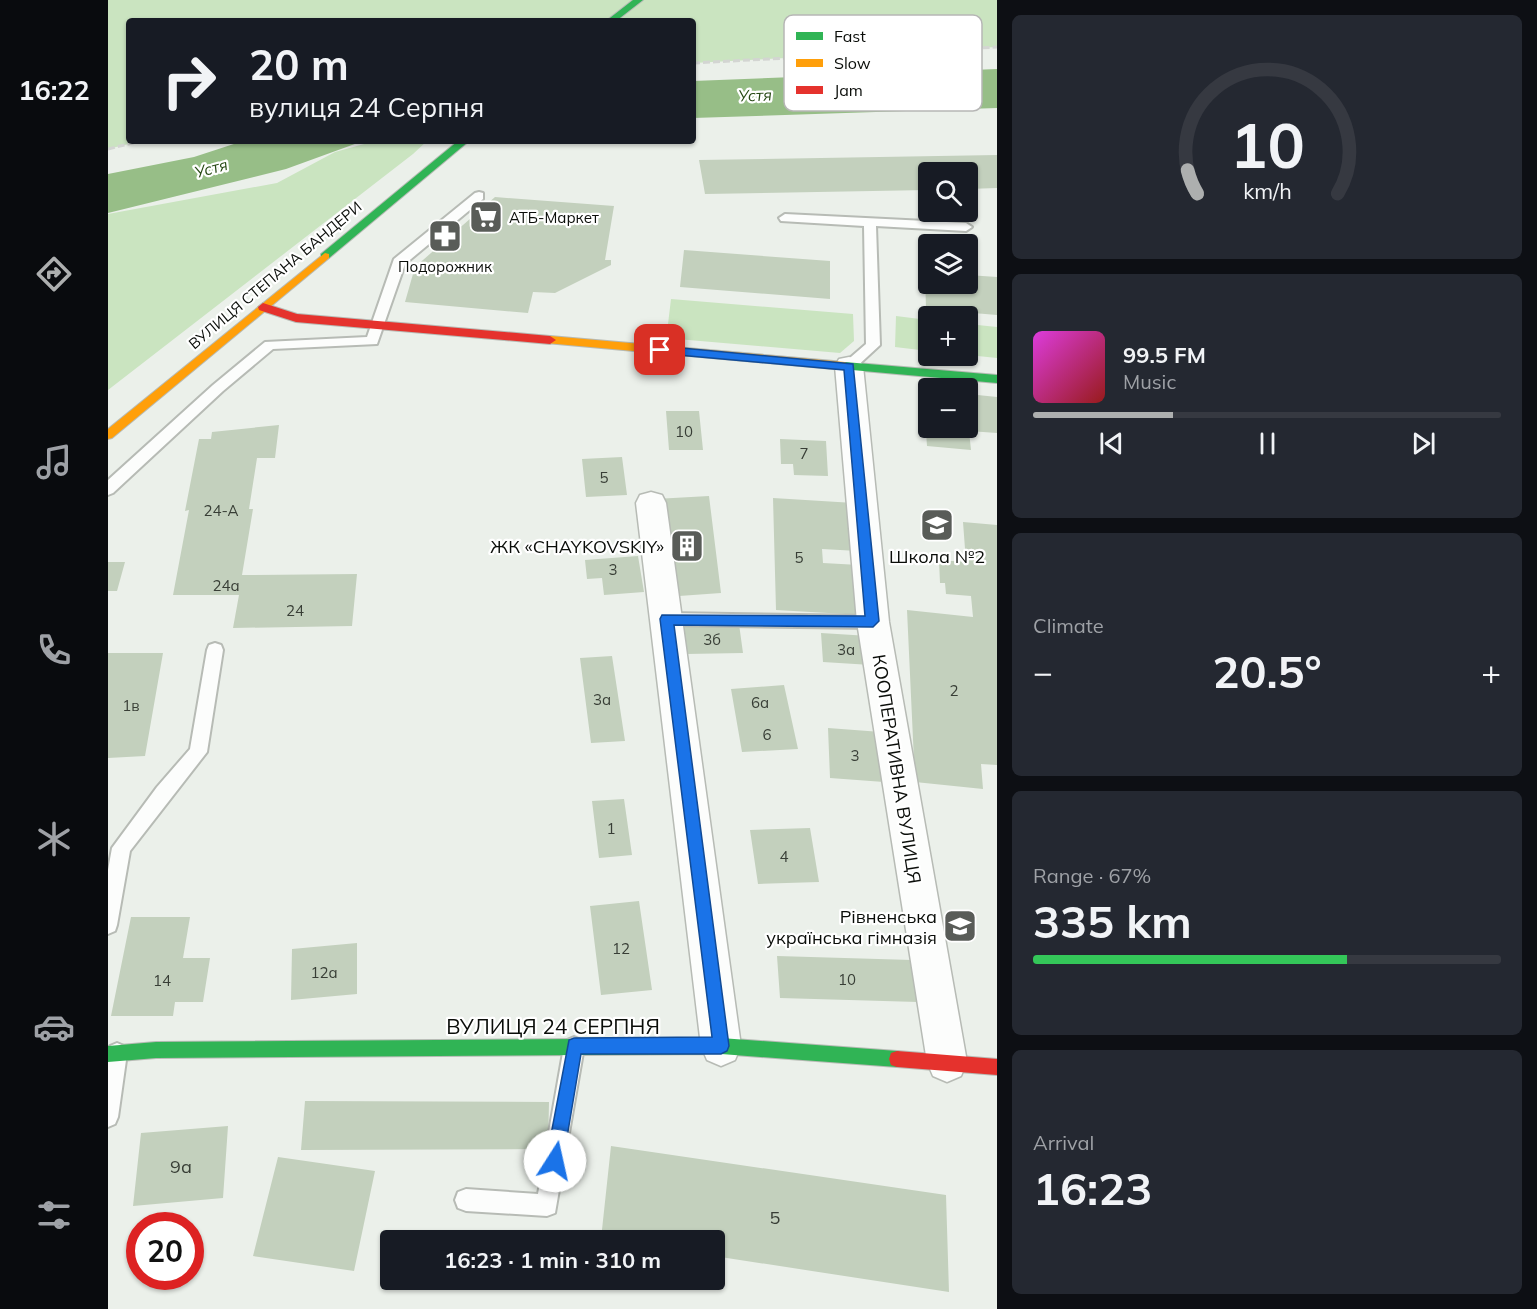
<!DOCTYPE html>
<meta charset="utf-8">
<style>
body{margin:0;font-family:Mulish,sans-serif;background:#242831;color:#f1f3f6;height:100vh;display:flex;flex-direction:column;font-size:22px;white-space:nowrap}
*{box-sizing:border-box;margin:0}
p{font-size:20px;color:#9ea1a6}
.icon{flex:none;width:33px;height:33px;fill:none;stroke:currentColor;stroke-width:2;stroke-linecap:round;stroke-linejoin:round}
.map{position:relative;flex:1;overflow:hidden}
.sheet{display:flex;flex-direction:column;gap:15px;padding:15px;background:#0d0f14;width:540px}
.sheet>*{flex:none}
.hud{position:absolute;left:18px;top:18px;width:570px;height:126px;border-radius:6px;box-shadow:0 2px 4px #0004;background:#171b24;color:#f1f3f6;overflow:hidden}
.controls{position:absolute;left:810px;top:162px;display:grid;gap:12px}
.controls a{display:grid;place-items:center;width:60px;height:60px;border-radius:6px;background:#171b24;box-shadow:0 2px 4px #0004;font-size:30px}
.speed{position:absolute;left:18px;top:1212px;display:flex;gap:12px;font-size:30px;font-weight:700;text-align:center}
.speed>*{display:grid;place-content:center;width:78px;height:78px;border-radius:50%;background:#171b24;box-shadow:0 2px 4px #0004;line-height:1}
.speed .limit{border:9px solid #d22;background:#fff;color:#111}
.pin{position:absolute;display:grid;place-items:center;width:51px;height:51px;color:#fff;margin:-26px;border-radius:12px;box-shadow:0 3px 9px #0006}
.me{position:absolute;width:66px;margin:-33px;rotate:10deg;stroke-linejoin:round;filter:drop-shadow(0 0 4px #0008)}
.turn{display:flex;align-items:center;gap:21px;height:126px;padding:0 24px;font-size:27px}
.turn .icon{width:78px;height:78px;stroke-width:2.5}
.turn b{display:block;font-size:42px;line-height:51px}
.big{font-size:45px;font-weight:700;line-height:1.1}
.sheet .tile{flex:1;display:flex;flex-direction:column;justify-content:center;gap:9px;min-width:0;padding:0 21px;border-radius:9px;background:#242831}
.sheet .dial{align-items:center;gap:0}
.dial svg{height:156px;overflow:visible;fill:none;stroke:#363941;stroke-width:7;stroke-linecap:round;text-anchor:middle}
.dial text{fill:#f1f3f6;stroke:none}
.song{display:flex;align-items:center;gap:18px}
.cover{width:72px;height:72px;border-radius:9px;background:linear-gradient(135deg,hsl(300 70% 55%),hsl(0 70% 35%))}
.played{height:6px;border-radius:3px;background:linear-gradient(90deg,#adafaf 30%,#363941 30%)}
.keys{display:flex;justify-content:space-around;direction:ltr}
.heat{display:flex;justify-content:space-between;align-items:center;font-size:33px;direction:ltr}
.charge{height:9px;border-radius:4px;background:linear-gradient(90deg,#34c759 67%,#363941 0)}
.trip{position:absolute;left:272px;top:1230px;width:345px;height:60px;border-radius:6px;background:#171b24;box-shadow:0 2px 4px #0004;font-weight:700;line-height:60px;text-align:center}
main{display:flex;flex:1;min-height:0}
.menu{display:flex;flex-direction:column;width:108px;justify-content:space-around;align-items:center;background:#090b0e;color:#9ea1a6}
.menu .icon{width:42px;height:42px}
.menu .active{color:#adafaf}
.menu b{font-size:27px;color:#f1f3f6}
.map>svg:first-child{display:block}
.green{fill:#cae4c0}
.water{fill:#97be87}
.building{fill:#c3d0bd}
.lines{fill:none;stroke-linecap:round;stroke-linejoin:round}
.lane-casing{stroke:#b7bbb5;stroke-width:4}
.street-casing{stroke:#b7bbb5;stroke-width:3}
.fast-casing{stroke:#b7bbb5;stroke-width:2}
.slow-casing{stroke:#b7bbb5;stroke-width:2}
.jam-casing{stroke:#b7bbb5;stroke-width:2}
.lane{fill:#fcfdfc;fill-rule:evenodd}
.street{fill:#fcfdfc;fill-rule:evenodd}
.fast{fill:#30b455;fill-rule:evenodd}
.slow{fill:#ff9f0a;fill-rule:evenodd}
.jam{fill:#e5322d;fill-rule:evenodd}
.rail{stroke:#d3d5d2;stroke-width:3;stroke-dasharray:7 3;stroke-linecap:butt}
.route{fill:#1a73e8;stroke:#114b97;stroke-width:1.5}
.labels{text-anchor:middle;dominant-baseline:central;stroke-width:4.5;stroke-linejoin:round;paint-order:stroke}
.far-poi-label{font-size:15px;fill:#0a0d09;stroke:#fff;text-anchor:start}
.far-street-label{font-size:15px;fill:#0a0d09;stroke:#fff}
.number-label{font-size:15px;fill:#383e36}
.far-water-label{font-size:16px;font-style:italic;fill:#264914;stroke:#fff}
.poi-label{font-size:18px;fill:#0a0d09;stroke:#fff;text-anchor:end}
.street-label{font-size:18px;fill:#0a0d09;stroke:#fff}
.near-number-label{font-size:18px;fill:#383e36}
.near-street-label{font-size:21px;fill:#0a0d09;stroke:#fff}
.key{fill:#fff;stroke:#b6b6b5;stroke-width:1.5}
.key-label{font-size:16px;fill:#0a0d09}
</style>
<main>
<nav class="menu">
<b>16:22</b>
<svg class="icon active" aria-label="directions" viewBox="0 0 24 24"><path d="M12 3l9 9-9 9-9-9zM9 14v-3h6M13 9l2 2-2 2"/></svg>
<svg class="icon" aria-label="music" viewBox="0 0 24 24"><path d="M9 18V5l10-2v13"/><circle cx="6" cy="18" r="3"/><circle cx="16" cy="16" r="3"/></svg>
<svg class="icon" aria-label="phone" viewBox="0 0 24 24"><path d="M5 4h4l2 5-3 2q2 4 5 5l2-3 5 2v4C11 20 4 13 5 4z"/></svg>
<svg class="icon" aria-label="climate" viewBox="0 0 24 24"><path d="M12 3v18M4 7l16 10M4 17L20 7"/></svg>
<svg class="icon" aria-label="car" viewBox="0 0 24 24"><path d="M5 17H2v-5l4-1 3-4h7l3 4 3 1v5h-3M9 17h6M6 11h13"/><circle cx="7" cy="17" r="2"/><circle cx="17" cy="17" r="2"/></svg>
<svg class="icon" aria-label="filters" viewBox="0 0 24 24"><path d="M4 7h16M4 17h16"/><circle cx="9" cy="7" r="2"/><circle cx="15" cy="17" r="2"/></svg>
</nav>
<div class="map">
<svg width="889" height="1309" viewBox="0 0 889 1309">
<rect width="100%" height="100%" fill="#ebf0ea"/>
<!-- green -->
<path class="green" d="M0 0H889V47L585 63V21H21V141H33L0 149Z
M267 141H319L305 154 0 390V214L169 183 227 152Z
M563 299 745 314 746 341 732 353 569 339 560 324Z
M788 316 820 320V351L787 347Z
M860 324 889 327V358L860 355Z"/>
<!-- water -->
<path class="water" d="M889 69V108L585 118V81Z
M135 141H255L178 169 0 213V174L86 157Z"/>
<!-- building -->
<path class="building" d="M889 155V188L860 189V172H820V190L597 194 591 160Z
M387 197 506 206 497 260H503V265L447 293 425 292 420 313 297 302 307 267Z
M576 250 722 261V299L572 287Z
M817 271 820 272V284H860V275L889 277V315L818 309Z
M815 391H820V428H860V394L889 397V433L861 431 863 450 819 446Z
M558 411H591L595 450H561Z
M171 425 167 458H149L141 509H145L134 575 249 574 244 626 125 628 131 595H65L81 510 77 511 91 439H103L104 432Z
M672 439 718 441 720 476 686 475 685 464H673Z
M514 457 519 495 478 497 474 459Z
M601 496 613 593 557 597 547 499Z
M665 498 746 503 750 551 714 549 715 563 751 565 755 615 668 610Z
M855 522 889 525V765L873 764 875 789 807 782 799 610 865 617 863 596 838 594 837 583H832L831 560 858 562Z
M530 556 536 592 496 595 494 578 479 579 477 560Z
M0 562H17L9 591H0Z
M631 624 635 653 578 654 574 625Z
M713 633 761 636 763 665 715 662Z
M0 653H55L37 756 0 758Z
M504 656 517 741 483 743 472 658Z
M676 685 690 749 634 752 623 689Z
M720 728 773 732 776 782 722 778Z
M516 799 524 855 491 858 484 801Z
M702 828 711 882 650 884 642 830Z
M531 901 544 990 493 995 482 906Z
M23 917H82L75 958H102L95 1002H67L65 1016H3Z
M249 943V994L183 1000 184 949Z
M669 956 804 960 810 1002 672 998Z
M197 1101 441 1102 440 1149 193 1150Z
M120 1126 115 1198 25 1206 33 1133Z
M503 1146 838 1195 841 1292 606 1256V1240L493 1239Z
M170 1157 267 1171 246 1271 145 1256Z"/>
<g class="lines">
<!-- lane casing -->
<g class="lane-casing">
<path id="lane" d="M371 192 375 193V199L297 264 269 344 165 349 115 391 5 493 0 495V480L105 385 157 342 259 337 286 259 367 193Z
M677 214 858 223 864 227 858 231 768 226 772 345 746 369 741 371 734 366 736 363 758 344 756 226 673 221 671 218Z
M558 613 765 616 771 617 773 622 771 627 765 628 558 625 552 624 550 619 552 614Z
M107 643 113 645 115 650 99 752 22 851 9 925 7 931 0 934V870L4 848 49 787 82 749 99 650 101 645Z
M466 1037 473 1040 476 1047 447 1213 439 1216 358 1211 350 1208 347 1200 350 1192 358 1189 430 1194 456 1047 459 1040Z
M9 1043 16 1046 19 1053 10 1117 7 1124 0 1127V1050L2 1046Z"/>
</g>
<!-- street casing -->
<g class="street-casing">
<path id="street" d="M741 357 751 359 755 366 781 622 859 1062 853 1076 839 1082 825 1076 819 1062 749 622 727 366 731 359Z
M543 492 554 495 558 503 633 1046 627 1060 613 1066 599 1060 593 1046 528 503 532 495Z"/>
</g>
<!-- fast casing -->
<g class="fast-casing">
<path id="fast" d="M525 0H535L508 21H498Z
M350 141H361L221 258H213V254Z
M737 362 889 375V383L733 369 731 366Z
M613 1038 789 1051 795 1053 797 1059 795 1065 789 1067 613 1054 48 1058 0 1062V1046L48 1042Z"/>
</g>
<!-- slow casing -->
<g class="slow-casing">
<path id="slow" d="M217 253 221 254V258L4 438 0 439V429Z
M442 336 737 362 743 366 737 370 438 343 436 340Z"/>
</g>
<!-- jam casing -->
<g class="jam-casing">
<path id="jam" d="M155 303 189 314 442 336 448 340 442 344 188 322 151 310 150 307Z
M789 1051 889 1059V1075L789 1067 783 1065 781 1059 783 1053Z"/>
</g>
<!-- lane -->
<use href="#lane" class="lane"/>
<!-- street -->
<use href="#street" class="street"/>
<!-- fast -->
<use href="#fast" class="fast"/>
<!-- slow -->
<use href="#slow" class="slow"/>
<!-- jam -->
<use href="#jam" class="jam"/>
<!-- rail -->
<path class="rail" d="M585 63 889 47
M0 149 33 141"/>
</g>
<!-- route -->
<path class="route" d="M552 346 745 364 771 621 765 627 566 625 621 1046 619 1051 613 1054H473L455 1161 453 1168 447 1170 441 1168 438 1161 461 1040 466 1038 604 1037 552 619 554 615 757 616 736 370 548 353 547 350Z"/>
<!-- icons -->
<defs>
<g id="supermarket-square" transform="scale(1.725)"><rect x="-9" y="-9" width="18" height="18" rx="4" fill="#595c58" stroke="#fff"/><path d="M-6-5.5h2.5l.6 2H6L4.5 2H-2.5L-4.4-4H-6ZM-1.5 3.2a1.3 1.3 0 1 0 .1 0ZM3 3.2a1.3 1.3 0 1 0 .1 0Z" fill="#fff"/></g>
<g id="pharmacy-square" transform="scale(1.725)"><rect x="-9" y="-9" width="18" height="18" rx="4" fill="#595c58" stroke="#fff"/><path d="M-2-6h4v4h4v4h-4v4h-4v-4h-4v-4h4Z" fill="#fff"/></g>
<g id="school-square" transform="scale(1.725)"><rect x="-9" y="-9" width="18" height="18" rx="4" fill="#595c58" stroke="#fff"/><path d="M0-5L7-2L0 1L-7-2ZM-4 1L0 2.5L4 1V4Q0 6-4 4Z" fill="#fff"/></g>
<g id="building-square" transform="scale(1.725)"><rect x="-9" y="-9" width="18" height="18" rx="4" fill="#595c58" stroke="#fff"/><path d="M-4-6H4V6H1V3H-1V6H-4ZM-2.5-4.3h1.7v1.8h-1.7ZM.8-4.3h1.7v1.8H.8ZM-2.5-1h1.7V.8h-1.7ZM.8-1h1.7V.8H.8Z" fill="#fff"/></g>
</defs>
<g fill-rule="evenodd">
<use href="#supermarket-square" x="378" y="217"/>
<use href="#pharmacy-square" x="337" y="236"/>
<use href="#school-square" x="829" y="525"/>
<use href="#building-square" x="579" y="546"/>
<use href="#school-square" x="852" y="926"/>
</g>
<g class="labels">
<!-- far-poi labels -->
<g class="far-poi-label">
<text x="401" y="217">АТБ-Маркет</text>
<text x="337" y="266" text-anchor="middle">Подорожник</text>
</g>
<!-- far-street labels -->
<g class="far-street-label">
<text transform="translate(167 275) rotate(-40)">ВУЛИЦЯ СТЕПАНА БАНДЕРИ</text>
</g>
<!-- number labels -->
<g class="number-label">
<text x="576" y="431">10</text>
<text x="696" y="453">7</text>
<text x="496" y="477">5</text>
<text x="113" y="510">24-А</text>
<text x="691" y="557">5</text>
<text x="505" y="569">3</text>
<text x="118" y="585">24а</text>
<text x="187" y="610">24</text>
<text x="604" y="639">3б</text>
<text x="738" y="649">3а</text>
<text x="846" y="690">2</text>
<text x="494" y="699">3а</text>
<text x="652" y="702">6а</text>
<text x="23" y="705">1в</text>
<text x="659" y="734">6</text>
<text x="747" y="755">3</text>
<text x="503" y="828">1</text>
<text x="676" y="856">4</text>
<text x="513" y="948">12</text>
<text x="216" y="972">12а</text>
<text x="739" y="979">10</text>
<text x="54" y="980">14</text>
</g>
<!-- far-water labels -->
<g class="far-water-label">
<text transform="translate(647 95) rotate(-2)">Устя</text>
<text transform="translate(103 168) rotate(-15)">Устя</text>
</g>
<!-- poi labels -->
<g class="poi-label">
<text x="556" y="546">ЖК «CHAYKOVSKIY»</text>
<text x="829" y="556" text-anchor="middle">Школа №2</text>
<text x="829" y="916">Рівненська<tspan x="829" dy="21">українська гімназія</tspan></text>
</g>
<!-- street labels -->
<g class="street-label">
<text transform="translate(789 769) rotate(81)">КООПЕРАТИВНА ВУЛИЦЯ</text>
</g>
<!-- near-number labels -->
<g class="near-number-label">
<text x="73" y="1166">9а</text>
<text x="667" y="1217">5</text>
</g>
<!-- near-street labels -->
<g class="near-street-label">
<text x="445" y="1026">ВУЛИЦЯ 24 СЕРПНЯ</text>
</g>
</g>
<!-- legend -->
<rect x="676" y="15" width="198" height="96" rx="9" class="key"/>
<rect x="688" y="32" width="27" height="8" fill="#30b455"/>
<rect x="688" y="59" width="27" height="8" fill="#ff9f0a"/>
<rect x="688" y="86" width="27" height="8" fill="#e5322d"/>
<g class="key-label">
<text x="726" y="42">Fast</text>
<text x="726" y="69">Slow</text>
<text x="726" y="96">Jam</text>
</g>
</svg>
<div class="controls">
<a><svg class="icon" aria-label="search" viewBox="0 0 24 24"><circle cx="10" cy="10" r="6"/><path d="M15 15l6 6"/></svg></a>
<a><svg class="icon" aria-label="layers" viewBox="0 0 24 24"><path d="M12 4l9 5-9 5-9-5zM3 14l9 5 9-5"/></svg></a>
<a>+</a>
<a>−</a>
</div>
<div class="speed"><div class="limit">20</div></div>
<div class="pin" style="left:552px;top:350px;background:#d93025"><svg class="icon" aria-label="arrive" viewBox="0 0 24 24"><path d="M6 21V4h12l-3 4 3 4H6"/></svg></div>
<svg class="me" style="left:447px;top:1161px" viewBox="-20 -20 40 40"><circle r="19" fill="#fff"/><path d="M0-13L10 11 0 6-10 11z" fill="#1a73e8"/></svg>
<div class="trip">16:23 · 1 min · 310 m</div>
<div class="hud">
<div class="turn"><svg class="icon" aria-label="right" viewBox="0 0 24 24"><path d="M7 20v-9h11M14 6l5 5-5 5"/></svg><div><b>20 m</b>вулиця 24 Серпня</div></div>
</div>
</div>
<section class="sheet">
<div class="tile dial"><svg viewBox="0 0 100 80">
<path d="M14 69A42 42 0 1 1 86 69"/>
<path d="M14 69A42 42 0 0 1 9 57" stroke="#adafaf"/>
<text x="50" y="56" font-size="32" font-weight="700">10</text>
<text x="50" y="72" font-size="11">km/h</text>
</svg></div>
<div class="tile">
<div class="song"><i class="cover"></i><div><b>99.5 FM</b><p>Music</p></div></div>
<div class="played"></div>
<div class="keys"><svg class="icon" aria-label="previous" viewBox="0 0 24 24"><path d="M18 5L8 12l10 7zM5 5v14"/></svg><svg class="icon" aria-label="pause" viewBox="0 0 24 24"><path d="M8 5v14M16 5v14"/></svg><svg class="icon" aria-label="next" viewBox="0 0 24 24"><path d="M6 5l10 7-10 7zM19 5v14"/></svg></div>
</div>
<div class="tile"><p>Climate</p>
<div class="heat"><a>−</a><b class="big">20.5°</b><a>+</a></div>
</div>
<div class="tile"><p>Range · 67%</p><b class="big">335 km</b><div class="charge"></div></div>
<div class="tile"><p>Arrival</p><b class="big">16:23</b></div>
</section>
</main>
